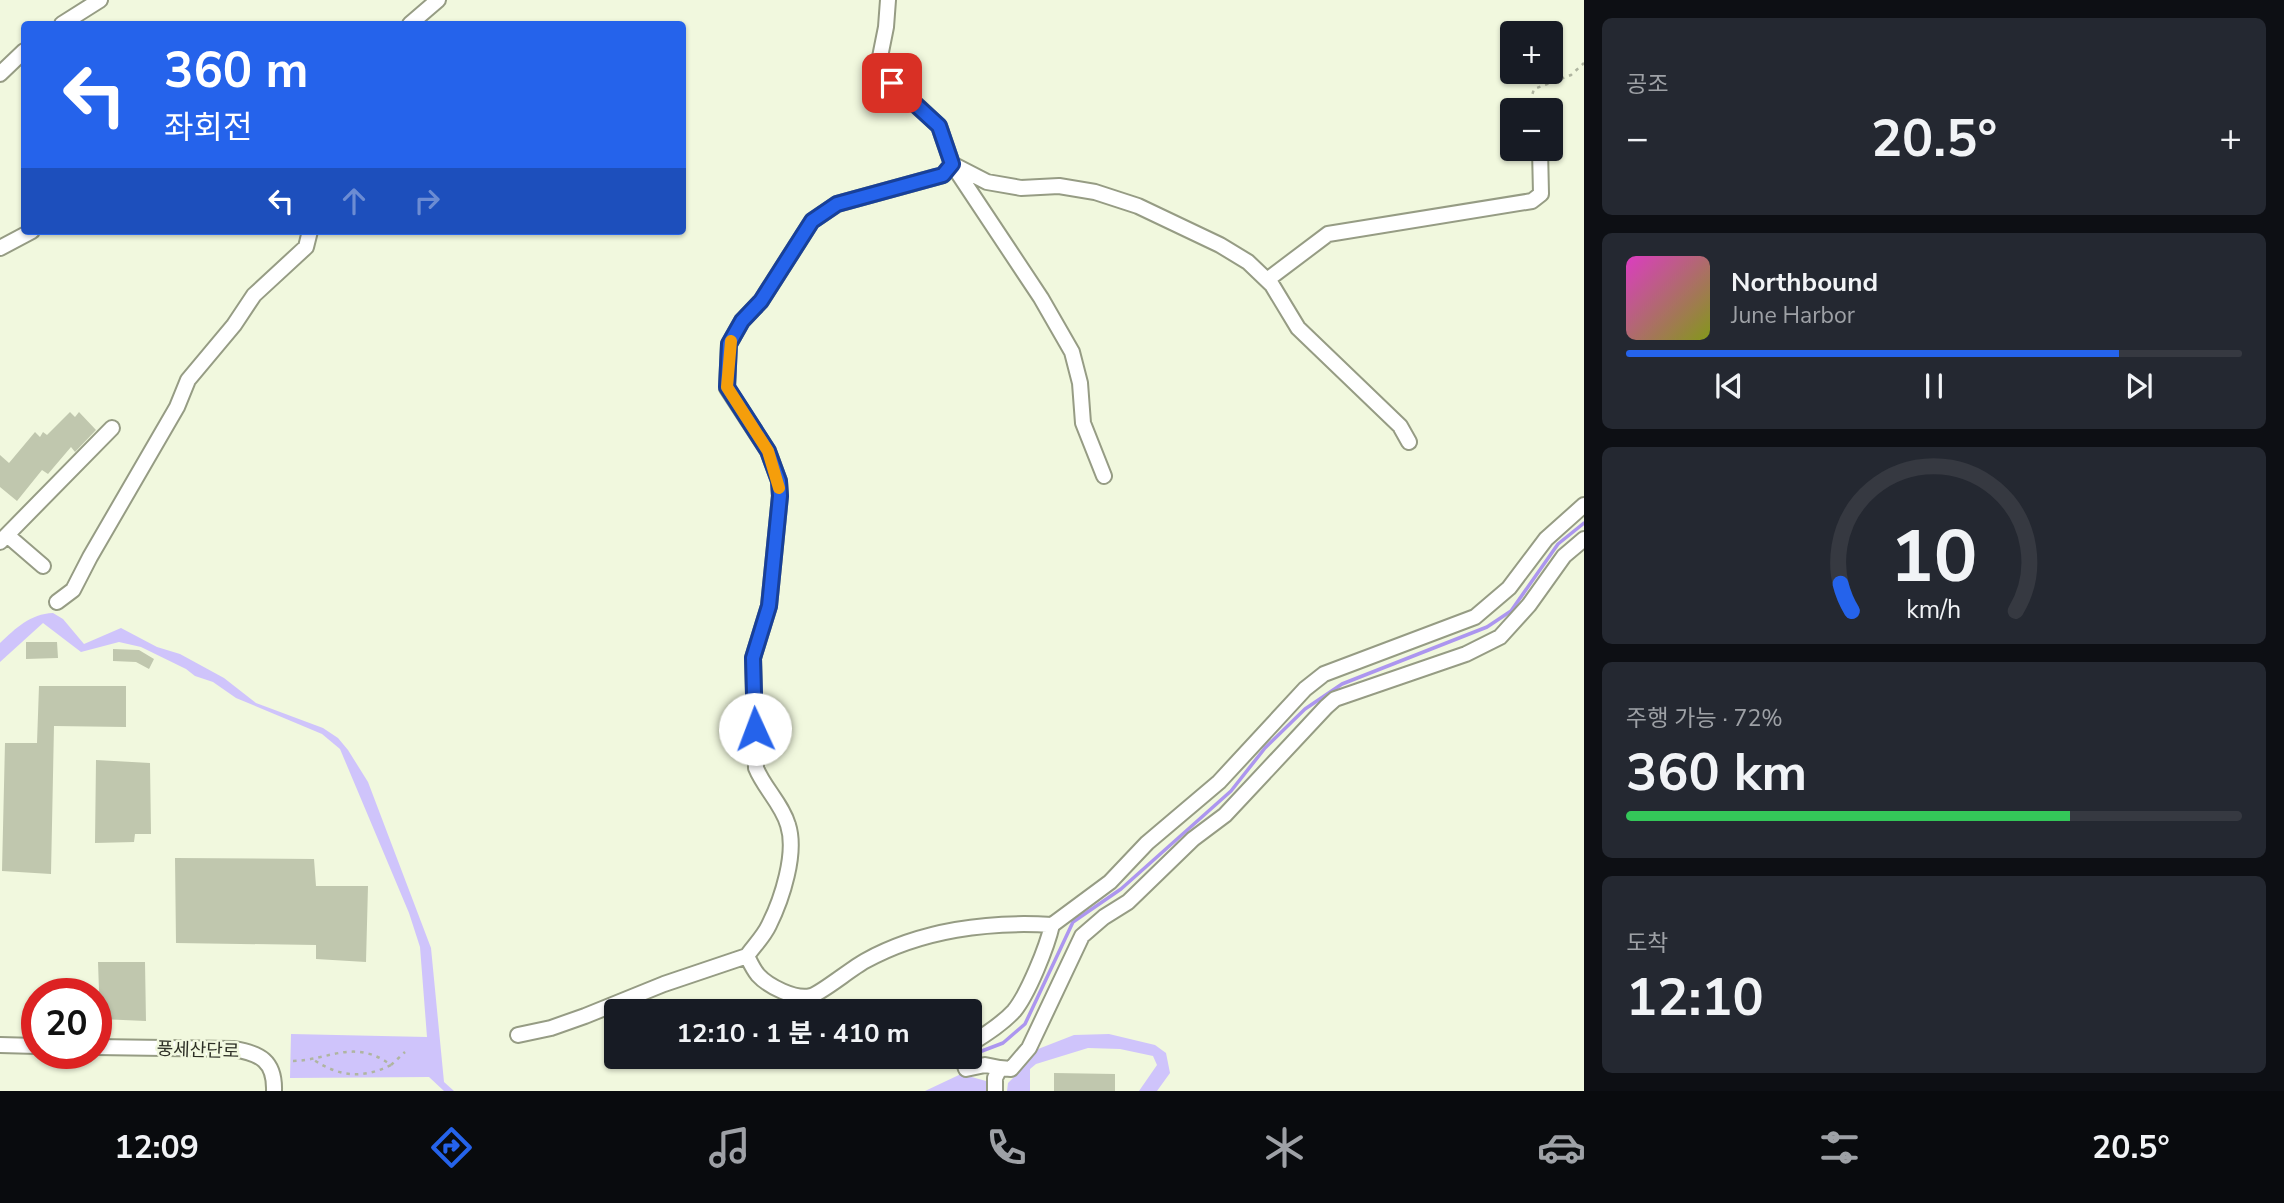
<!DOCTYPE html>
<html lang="ko">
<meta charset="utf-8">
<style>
body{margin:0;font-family:"Nunito Sans","Noto Sans KR",sans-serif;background:#242831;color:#f1f3f6;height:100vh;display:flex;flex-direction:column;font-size:26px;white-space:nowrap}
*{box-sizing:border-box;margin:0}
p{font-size:23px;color:#9ea1a6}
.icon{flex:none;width:38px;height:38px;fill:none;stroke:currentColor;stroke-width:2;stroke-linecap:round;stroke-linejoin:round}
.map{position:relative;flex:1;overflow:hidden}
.side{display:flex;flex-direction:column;gap:18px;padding:18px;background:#0d0f14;width:700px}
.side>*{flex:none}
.guide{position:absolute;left:21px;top:21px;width:665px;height:214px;border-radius:7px;box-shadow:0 2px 5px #0004;background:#2563eb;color:#fff;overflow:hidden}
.fabs{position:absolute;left:1500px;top:21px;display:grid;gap:14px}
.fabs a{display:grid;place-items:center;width:63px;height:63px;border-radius:7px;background:#171b24;box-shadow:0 2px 5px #0004;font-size:35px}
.speed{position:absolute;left:21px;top:978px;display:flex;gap:14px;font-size:35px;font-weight:700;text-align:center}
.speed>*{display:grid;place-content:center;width:91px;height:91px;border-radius:50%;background:#171b24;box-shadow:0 2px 5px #0004;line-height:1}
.speed .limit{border:10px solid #d22;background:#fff;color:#111}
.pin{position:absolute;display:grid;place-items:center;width:60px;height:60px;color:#fff;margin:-30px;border-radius:14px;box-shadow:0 4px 10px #0006}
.me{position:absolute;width:77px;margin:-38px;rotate:358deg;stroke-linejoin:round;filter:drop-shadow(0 0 5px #0008)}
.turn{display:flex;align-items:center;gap:24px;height:147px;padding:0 28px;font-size:32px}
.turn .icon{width:91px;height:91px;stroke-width:2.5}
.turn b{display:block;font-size:49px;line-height:60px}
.lanes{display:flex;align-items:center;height:66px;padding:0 28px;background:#0003;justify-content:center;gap:35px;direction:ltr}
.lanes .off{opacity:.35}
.big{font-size:52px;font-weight:700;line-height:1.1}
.side .card{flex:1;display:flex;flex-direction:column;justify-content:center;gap:10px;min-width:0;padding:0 24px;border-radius:10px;background:#242831}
.side .dial{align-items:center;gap:0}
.dial svg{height:182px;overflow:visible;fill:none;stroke:#363941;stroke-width:7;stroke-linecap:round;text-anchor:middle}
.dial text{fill:#f1f3f6;stroke:none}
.song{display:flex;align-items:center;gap:21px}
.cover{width:84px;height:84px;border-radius:10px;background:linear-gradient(135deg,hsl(310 70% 55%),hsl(70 70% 35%))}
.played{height:7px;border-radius:4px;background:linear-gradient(90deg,#2563eb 80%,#363941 80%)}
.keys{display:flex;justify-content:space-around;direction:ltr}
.heat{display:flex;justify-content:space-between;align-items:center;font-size:38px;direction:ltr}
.charge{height:10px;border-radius:5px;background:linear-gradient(90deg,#34c759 72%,#363941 0)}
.trip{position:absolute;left:604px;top:999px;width:378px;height:70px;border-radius:7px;background:#171b24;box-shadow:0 2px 5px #0004;font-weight:700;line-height:70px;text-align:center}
.tab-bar{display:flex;height:112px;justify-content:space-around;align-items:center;background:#090b0e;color:#9ea1a6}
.tab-bar .icon{width:49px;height:49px}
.tab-bar .selected{color:#2563eb}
.tab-bar b{font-size:32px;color:#f1f3f6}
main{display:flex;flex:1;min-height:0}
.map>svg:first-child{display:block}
.green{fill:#cfc4fb}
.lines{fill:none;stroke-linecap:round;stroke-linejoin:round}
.stream{stroke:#ac96ef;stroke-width:3.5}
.building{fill:#c0c7ae}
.minor-casing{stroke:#969c84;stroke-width:18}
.path{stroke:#afb5a0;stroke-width:2.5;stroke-dasharray:3.5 5;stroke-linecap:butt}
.minor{stroke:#fff;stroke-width:14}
.route-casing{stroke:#184099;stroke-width:18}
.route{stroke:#2563eb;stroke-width:12}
.slow{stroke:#f59e0b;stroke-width:12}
.labels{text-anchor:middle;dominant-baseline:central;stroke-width:5;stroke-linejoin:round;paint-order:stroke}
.street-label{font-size:18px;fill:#2b2d24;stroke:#f1f8de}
</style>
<main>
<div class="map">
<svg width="1584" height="1091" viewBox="0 0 1584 1091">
<rect width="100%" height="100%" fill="#f1f8de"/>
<!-- green -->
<path class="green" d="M53 613 63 619 84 644 121 628 157 647 180 654 224 678 256 703 323 728 338 738 348 750 368 782 431 948 444 1082 454 1091H444L429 1077 290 1078 291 1034 427 1037 420 947 409 913 340 749 322 734 236 698 213 682 195 676 186 669 141 647 119 642 81 652 43 623 0 662V643C16 628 30 614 53 613Z
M1109 1034 1155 1045 1166 1053 1170 1073 1157 1091H1139L1157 1065 1153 1056 1120 1049 1088 1048 1036 1064 1030 1069V1091H1007L1008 1083 1020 1071 1033 1051 1074 1035Z
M961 1074 986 1081 987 1091H925Z"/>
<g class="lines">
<!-- stream -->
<path class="stream" d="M974 1054 1003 1043 1025 1024 1073 922 1121 889 1231 791 1265 748 1305 709 1342 684 1487 627 1511 611 1558 544 1584 523"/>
</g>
<!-- building -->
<path class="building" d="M70 412 75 417 79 412 96 430 75 452 71 447 48 474 42 470 17 501 0 487V455L9 463 35 432 40 437 43 432 47 435Z
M26 642H57L58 658 26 659Z
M113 649 139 650 154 659 149 669 136 662 113 661Z
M39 686H126V727L54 726 51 874 2 871 5 743H37Z
M96 760 150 763 151 834H135L134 842 95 843Z
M175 858 314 859 316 886H368L366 962 316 959V945L176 943Z
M98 962H145L146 1021 100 1019Z
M1054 1073 1115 1074V1091H1054Z"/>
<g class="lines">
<!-- minor casing -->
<g class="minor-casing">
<path id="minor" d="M888 0 886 27 877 72 906 95 939 126 952 164 987 182 1021 188 1059 186 1095 192 1138 206 1220 245 1248 262 1272 285 1298 328 1400 426 1409 442
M62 24 100 0
M410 24 438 0
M0 74 24 51
M0 248 32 231
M1267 280 1328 234 1532 201 1541 194 1540 149
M7 535 43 566
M0 542 112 428
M57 602 73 590 90 557 177 407 188 380 234 325 254 295 306 247 310 231
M1052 925 1110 882 1147 843 1219 782 1305 689 1324 674 1475 617 1509 588 1546 539 1584 505
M518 1035 551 1028 585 1016 664 984 747 956
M970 1044C985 1035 1002 1024 1014 1011 1028 994 1047 947 1052 925 989 921 921 930 865 961 852 968 820 994 811 996 795 1000 768 986 758 975 753 969 750 962 747 956 754 946 764 936 769 925 782 899 797 853 788 825 782 804 764 788 756 768L753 658 769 606 780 496 779 481 768 451 727 388 729 344 742 321 761 301 812 221 837 204 943 175 952 164 1041 298 1072 352 1080 383 1083 423 1104 476
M0 1045 37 1046
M96 1047 233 1049C260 1053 275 1061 274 1091
M962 1057 966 1069 985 1065 1000 1068 995 1078V1091
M1000 1068 1011 1069 1029 1048 1082 936 1104 917 1128 902 1193 839 1225 815 1326 707 1335 699 1466 654 1500 637 1529 605 1564 556 1584 539"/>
</g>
<!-- path -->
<path class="path" d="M1531 110 1529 105 1534 89 1571 75 1584 63
M293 1061C330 1060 354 1038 391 1065 363 1079 340 1077 314 1060
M391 1065 405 1052"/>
<!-- minor -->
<use href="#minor" class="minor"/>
</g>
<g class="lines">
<!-- route casing -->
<g class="route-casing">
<path id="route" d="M755 729 753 658 769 606 780 496 779 481 768 451 727 387 729 344 742 321 761 301 812 221 837 204 943 175 952 164 939 126 892 83"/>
</g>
<!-- route -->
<use href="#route" class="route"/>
<!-- slow -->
<path class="slow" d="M731 341 727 387 768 451 779 488"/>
</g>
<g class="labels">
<!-- street labels -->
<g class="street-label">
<text transform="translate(198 1050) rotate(2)">풍세산단로</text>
</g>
</g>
</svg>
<div class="fabs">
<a>+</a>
<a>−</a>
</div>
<div class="speed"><div class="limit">20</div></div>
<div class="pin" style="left:892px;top:83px;background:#d93025"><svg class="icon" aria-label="arrive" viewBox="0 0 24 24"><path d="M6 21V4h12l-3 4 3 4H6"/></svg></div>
<svg class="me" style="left:755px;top:729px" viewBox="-20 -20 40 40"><circle r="19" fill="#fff"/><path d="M0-13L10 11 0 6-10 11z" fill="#2563eb"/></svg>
<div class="trip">12:10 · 1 분 · 410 m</div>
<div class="guide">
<div class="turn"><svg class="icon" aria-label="left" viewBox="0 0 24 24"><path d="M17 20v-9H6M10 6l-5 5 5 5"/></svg><div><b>360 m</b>좌회전</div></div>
<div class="lanes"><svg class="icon" aria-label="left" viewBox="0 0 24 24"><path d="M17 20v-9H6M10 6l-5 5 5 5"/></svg><svg class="icon off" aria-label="ahead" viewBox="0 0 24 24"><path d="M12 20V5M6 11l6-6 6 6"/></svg><svg class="icon off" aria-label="right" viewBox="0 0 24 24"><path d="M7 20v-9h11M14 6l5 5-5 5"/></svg></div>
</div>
</div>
<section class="side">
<div class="card"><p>공조</p>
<div class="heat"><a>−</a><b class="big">20.5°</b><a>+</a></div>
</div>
<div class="card">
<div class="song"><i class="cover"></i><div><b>Northbound</b><p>June Harbor</p></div></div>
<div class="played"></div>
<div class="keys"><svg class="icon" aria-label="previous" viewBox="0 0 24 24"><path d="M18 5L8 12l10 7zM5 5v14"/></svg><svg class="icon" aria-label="pause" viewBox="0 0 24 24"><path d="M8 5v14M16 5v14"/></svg><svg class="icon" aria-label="next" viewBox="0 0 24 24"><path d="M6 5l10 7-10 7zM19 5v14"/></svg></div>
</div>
<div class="card dial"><svg viewBox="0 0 100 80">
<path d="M14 69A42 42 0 1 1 86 69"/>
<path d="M14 69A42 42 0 0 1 9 57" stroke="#2563eb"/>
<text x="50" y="56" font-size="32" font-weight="700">10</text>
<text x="50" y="72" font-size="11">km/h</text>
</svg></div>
<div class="card"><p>주행 가능 · 72%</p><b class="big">360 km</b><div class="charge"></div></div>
<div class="card"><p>도착</p><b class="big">12:10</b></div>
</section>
</main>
<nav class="tab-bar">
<b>12:09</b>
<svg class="icon selected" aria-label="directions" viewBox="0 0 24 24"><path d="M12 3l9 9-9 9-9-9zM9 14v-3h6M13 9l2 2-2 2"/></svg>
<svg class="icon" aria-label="music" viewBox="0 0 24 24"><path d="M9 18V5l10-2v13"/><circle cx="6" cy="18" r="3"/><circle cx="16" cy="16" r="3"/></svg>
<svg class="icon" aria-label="phone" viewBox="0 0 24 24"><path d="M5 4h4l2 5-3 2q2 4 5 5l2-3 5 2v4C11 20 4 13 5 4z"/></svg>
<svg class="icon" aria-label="climate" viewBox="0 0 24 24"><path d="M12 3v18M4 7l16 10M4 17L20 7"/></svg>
<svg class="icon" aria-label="car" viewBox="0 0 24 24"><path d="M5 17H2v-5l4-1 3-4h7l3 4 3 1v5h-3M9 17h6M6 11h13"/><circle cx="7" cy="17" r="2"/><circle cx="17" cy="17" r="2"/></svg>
<svg class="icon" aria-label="filters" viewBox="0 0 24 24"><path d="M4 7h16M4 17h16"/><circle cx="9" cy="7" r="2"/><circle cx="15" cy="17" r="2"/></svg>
<b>20.5°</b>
</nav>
